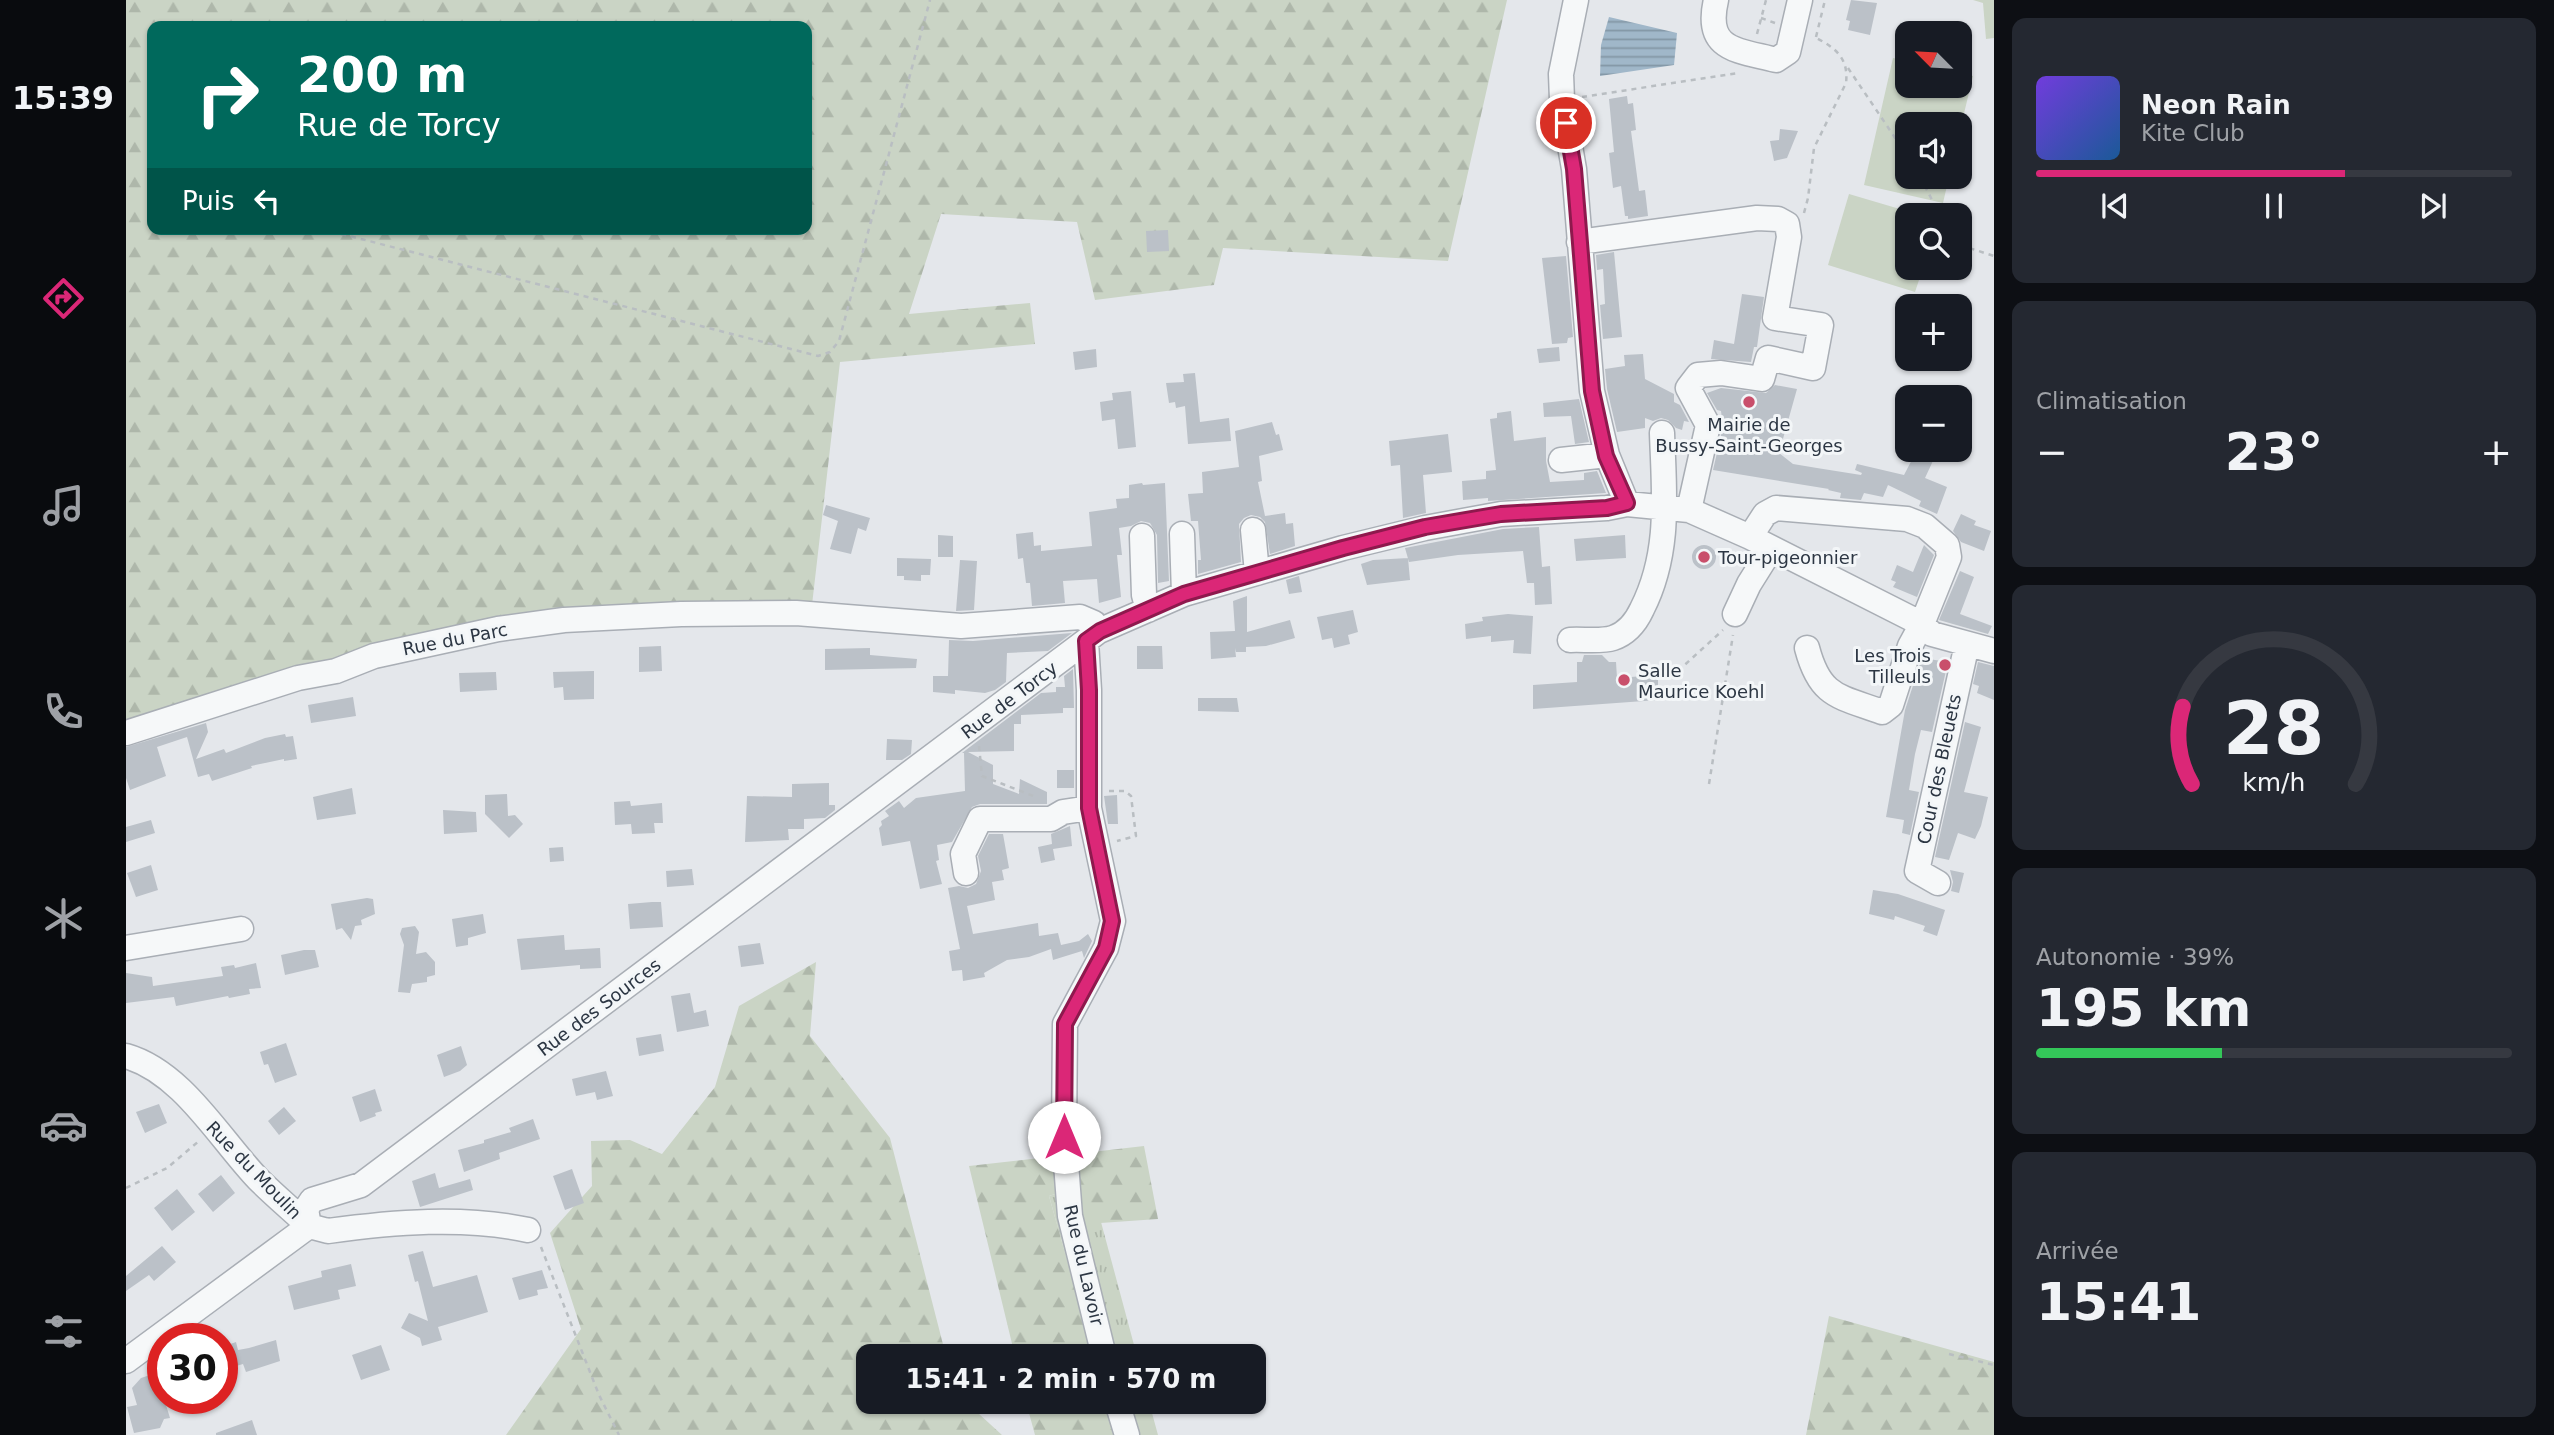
<!DOCTYPE html>
<html lang="fr">
<meta charset="utf-8">
<style>
body{margin:0;font-family:"DejaVu Sans",sans-serif;background:#242831;color:#f1f3f6;height:100vh;display:flex;flex-direction:column;font-size:26px;white-space:nowrap}
*{box-sizing:border-box;margin:0}
p{font-size:23px;color:#9ea1a6}
.icon{flex:none;width:38px;height:38px;fill:none;stroke:currentColor;stroke-width:2;stroke-linecap:round;stroke-linejoin:round}
.map{position:relative;flex:1;overflow:hidden}
.details{display:flex;flex-direction:column;gap:18px;padding:18px;background:#0d0f14;width:560px}
.details>*{flex:none}
.guide{position:absolute;left:21px;top:21px;width:665px;height:214px;border-radius:14px;box-shadow:0 2px 5px #0004;background:#00695c;color:#fff;overflow:hidden}
.needle{width:46px;rotate:294deg}
.tools{position:absolute;left:1769px;top:21px;display:grid;gap:14px}
.tools a{display:grid;place-items:center;width:77px;height:77px;border-radius:14px;background:#171b24;box-shadow:0 2px 5px #0004;font-size:35px}
.speed{position:absolute;left:21px;top:1323px;display:flex;gap:14px;font-size:35px;font-weight:700;text-align:center}
.speed>*{display:grid;place-content:center;width:91px;height:91px;border-radius:50%;background:#171b24;box-shadow:0 2px 5px #0004;line-height:1}
.speed .limit{border:10px solid #d22;background:#fff;color:#111}
.pin{position:absolute;display:grid;place-items:center;width:60px;height:60px;color:#fff;margin:-30px;border:4px solid #fff;border-radius:50%;box-shadow:0 2px 7px #0007}
.me{position:absolute;width:77px;margin:-38px;rotate:0deg;stroke-linejoin:round;filter:drop-shadow(0 0 5px #0008)}
.turn{display:flex;align-items:center;gap:24px;height:147px;padding:0 35px;font-size:32px}
.turn .icon{width:91px;height:91px;stroke-width:2.5}
.turn b{display:block;font-size:49px;line-height:60px}
.then{display:flex;align-items:center;height:66px;padding:0 35px;background:#0003;gap:14px;font-size:26px}
.big{font-size:52px;font-weight:700;line-height:1.1}
.details .card{flex:1;display:flex;flex-direction:column;justify-content:center;gap:10px;min-width:0;padding:0 24px;border-radius:14px;background:#242831}
.details .dial{align-items:center;gap:0}
.dial svg{height:182px;overflow:visible;fill:none;stroke:#363941;stroke-width:7;stroke-linecap:round;text-anchor:middle}
.dial text{fill:#f1f3f6;stroke:none}
.song{display:flex;align-items:center;gap:21px}
.cover{width:84px;height:84px;border-radius:10px;background:linear-gradient(135deg,hsl(260 70% 55%),hsl(210 70% 35%))}
.played{height:7px;border-radius:4px;background:linear-gradient(90deg,#db2777 65%,#363941 65%)}
.keys{display:flex;justify-content:space-around;direction:ltr}
.heat{display:flex;justify-content:space-between;align-items:center;font-size:38px;direction:ltr}
.charge{height:10px;border-radius:5px;background:linear-gradient(90deg,#34c759 39%,#363941 0)}
.trip{position:absolute;left:730px;top:1344px;width:410px;height:70px;border-radius:14px;background:#171b24;box-shadow:0 2px 5px #0004;font-weight:700;line-height:70px;text-align:center}
main{display:flex;flex:1;min-height:0}
.tabs{display:flex;flex-direction:column;width:126px;justify-content:space-around;align-items:center;background:#090b0e;color:#9ea1a6}
.tabs .icon{width:49px;height:49px}
.tabs .active{color:#db2777}
.tabs b{font-size:32px;color:#f1f3f6}
.map>svg:first-child{display:block}
.grass{fill:url(#grass-tufts)}
.forest{fill:url(#forest-firs);fill-rule:evenodd}
.garden{fill:#cad4c5}
.water{fill:url(#water-rules)}
.building{fill:#bbc1c8}
.lines{fill:none;stroke-linecap:round;stroke-linejoin:round}
.minor-casing{stroke:#a9aeb5;stroke-width:27}
.path{stroke:#b9bec2;stroke-width:2.5;stroke-dasharray:5 5;stroke-linecap:butt}
.minor{stroke:#f6f8f9;stroke-width:24}
.route-casing{stroke:#8e194d;stroke-width:18}
.route{stroke:#db2777;stroke-width:12}
.poi-dot{fill:#c94f6b;stroke:#f3f6f8;stroke-width:2.5}
.labels{text-anchor:middle;dominant-baseline:central;stroke-width:6;stroke-linejoin:round;paint-order:stroke}
.poi-label{font-size:18px;fill:#2c3643;stroke:#f3f6f8;text-anchor:start}
.street-label{font-size:18px;fill:#2c3643;stroke:#f3f6f8}
</style>
<main>
<nav class="tabs">
<b>15:39</b>
<svg class="icon active" aria-label="directions" viewBox="0 0 24 24"><path d="M12 3l9 9-9 9-9-9zM9 14v-3h6M13 9l2 2-2 2"/></svg>
<svg class="icon" aria-label="music" viewBox="0 0 24 24"><path d="M9 18V5l10-2v13"/><circle cx="6" cy="18" r="3"/><circle cx="16" cy="16" r="3"/></svg>
<svg class="icon" aria-label="phone" viewBox="0 0 24 24"><path d="M5 4h4l2 5-3 2q2 4 5 5l2-3 5 2v4C11 20 4 13 5 4z"/></svg>
<svg class="icon" aria-label="climate" viewBox="0 0 24 24"><path d="M12 3v18M4 7l16 10M4 17L20 7"/></svg>
<svg class="icon" aria-label="car" viewBox="0 0 24 24"><path d="M5 17H2v-5l4-1 3-4h7l3 4 3 1v5h-3M9 17h6M6 11h13"/><circle cx="7" cy="17" r="2"/><circle cx="17" cy="17" r="2"/></svg>
<svg class="icon" aria-label="filters" viewBox="0 0 24 24"><path d="M4 7h16M4 17h16"/><circle cx="9" cy="7" r="2"/><circle cx="15" cy="17" r="2"/></svg>
</nav>
<div class="map">
<svg width="1868" height="1435" viewBox="0 0 1868 1435">
<defs>
<pattern id="grass-tufts" width="24" height="20" patternUnits="userSpaceOnUse" patternTransform="scale(1.75)"><rect width="24" height="20" fill="#cad4c5"/><path d="M3 7l-1-3M5 7V3M7 7l1-3M15 17l-1-3M17 17v-4M19 17l1-3" fill="none" stroke="#aeb7aa"/></pattern>
<pattern id="forest-firs" width="22" height="20" patternUnits="userSpaceOnUse" patternTransform="scale(1.75)"><rect width="22" height="20" fill="#cad4c5"/><path d="M5 1l3.5 6h-7zM16 11l3.5 6h-7z" fill="#aeb7aa"/></pattern>
<pattern id="water-rules" width="6" height="5" patternUnits="userSpaceOnUse" patternTransform="scale(1.75)"><rect width="6" height="5" fill="#a0b7c9"/><path d="M0 2.5h6" fill="none" stroke="#8396a5"/></pattern>
</defs>
<rect width="100%" height="100%" fill="#e4e7eb"/>
<!-- grass -->
<path class="grass" d="M945 1189 960 1223 975 1222 1011 1356H968L923 1196Z
M981 1402H1023L1032 1435H991Z"/>
<!-- forest -->
<path class="forest" d="M0 0H1381L1322 261 1097 248 1088 285 969 300 951 222 815 214 783 314 904 303 909 344 714 362 686 605 433 609 0 728ZM26 26H681V229H26Z
M690 962 684 1036 764 1138 820 1356H742V1402H840L876 1435H380L455 1329 424 1233 466 1186 465 1141 504 1140 536 1154 589 1087 613 1006Z
M1018 1146 1032 1219 960 1224 945 1189 923 1196 968 1356H889L843 1166Z
M1703 1316 1868 1362V1435H1680Z
M900 1402H981L991 1435H909Z"/>
<!-- garden -->
<path class="garden" d="M1847 0H1868V38L1860 39 1857 3Z
M1767 58 1781 61 1782 86H1834V73L1847 76 1834 130V124H1782V177H1823L1817 203 1738 185Z
M1723 194 1794 215H1782V268H1797L1789 292 1702 265Z"/>
<!-- water -->
<path class="water" d="M1483 17 1551 33 1548 65 1474 76 1475 45Z"/>
<!-- building -->
<path class="building" d="M1725 0 1751 3 1744 35 1722 30 1724 21 1720 20Z
M1501 96 1502 104 1507 103 1510 130 1505 131 1513 191 1519 190 1522 216 1502 219V216H1499L1495 186 1487 188 1483 153 1488 152 1483 99Z
M1654 129 1672 131 1661 158 1648 161 1644 141 1653 140Z
M1042 230 1043 251 1021 252 1020 231Z
M1488 252 1496 337 1477 339 1474 305 1479 304 1478 287 1477 269 1471 270 1470 255Z
M1440 256 1447 337 1442 338 1441 343 1426 344 1416 258Z
M1616 294 1638 297 1631 347H1628L1625 362 1585 359 1588 340 1608 344Z
M1433 347 1434 361 1413 363 1411 349Z
M970 349 971 367 949 370 947 352Z
M1517 354 1519 379 1548 394V402L1554 405 1563 422 1558 421 1556 430 1550 428 1542 420 1535 418 1527 421 1519 418V428L1491 432 1481 389 1479 369 1499 366 1498 355Z
M1069 373 1074 422 1103 418 1105 441 1062 444 1059 406 1050 408 1049 402 1043 403 1040 383 1058 382 1057 374Z
M1649 385 1671 389 1653 453 1667 464 1691 468 1735 475 1736 473 1729 470 1731 464 1778 475 1791 450H1812L1799 478 1821 487 1811 514 1793 506 1795 501 1762 485 1757 497 1738 493 1735 500 1714 498 1715 493 1702 490 1703 489 1587 470 1597 427 1595 411 1591 410 1581 393 1595 388 1640 393Z
M1005 391 1010 447 992 449 989 419 976 421 974 402 987 400 986 393Z
M1453 399 1463 442 1449 444 1445 416 1418 417 1417 403Z
M1385 411 1388 441 1420 437V461L1424 482 1458 480V473L1471 471 1480 493 1362 501V498L1337 500 1336 481 1360 479V471L1370 470 1364 419 1371 418V413Z
M1146 422 1150 435 1153 434 1157 450 1133 456 1136 481 1132 482 1139 516 1159 513 1160 524 1167 523 1169 546 1144 554 1139 522 1134 517 1125 515 1118 518 1113 524 1115 562 1072 574V560H1075L1072 521H1065L1062 494 1077 493 1076 472 1113 467 1109 431Z
M1322 434 1326 472 1297 475 1300 513 1277 518 1274 465 1265 466 1263 441Z
M1016 483 1017 485 1039 483 1043 581 1032 583 1031 535 1024 523 1015 521 1005 526 993 528 996 555H991L995 597 973 603 971 579 937 581 939 603 906 606 904 583H900L897 558 892 559 890 534 907 532 908 546 915 545V551L966 546 963 512 991 508 990 499 1003 498V485Z
M700 505 744 518 740 531 732 528 725 554 704 549 712 521 697 515Z
M1835 514 1850 521 1848 525 1865 531 1858 551 1835 542 1827 531Z
M1413 527 1416 567 1424 566 1426 604 1409 605 1408 583H1401L1397 551 1332 555 1283 562 1279 548 1377 529Z
M812 535 827 536V557H812Z
M1499 535 1500 558 1450 561 1448 539Z
M1798 545 1808 555 1791 597 1767 587 1770 582 1765 580 1771 565 1787 572Z
M1566 557a12 12 0 1 1 24 0a12 12 0 1 1-24 0Z
M771 558 805 559 804 575H795V581L778 580V576H771Z
M1282 558 1284 580 1241 585 1235 564 1247 560Z
M834 560 851 561 848 610 830 611Z
M1834 571 1848 577 1834 614 1866 626 1862 634 1813 620Z
M1173 576 1176 592 1163 594 1160 580Z
M1121 596V632L1164 620 1169 638 1140 646 1120 647V652H1110L1109 648 1110 657 1085 659 1084 632 1109 631 1107 601Z
M1227 610 1232 632 1222 635 1224 644 1208 648 1206 638 1196 640 1191 617Z
M1382 614 1407 616 1405 654 1387 653 1388 640 1365 642V636L1340 639 1339 624 1357 621 1356 617Z
M946 633 922 651 881 653 880 682 869 690 859 693 829 690V694L807 692V676H822L823 640 847 641Z
M535 646 536 671 513 672V647Z
M1011 646H1036L1037 669H1011Z
M744 648V655L791 659 790 668 699 670V649Z
M1458 655H1476L1483 662H1490L1491 678 1532 675V700L1407 709V685L1451 682V662H1456Z
M1796 658 1822 662 1806 732 1795 730 1789 754 1783 790 1793 792 1784 835 1776 833 1778 820 1760 817 1779 710Z
M1852 662 1868 666V700L1851 693 1853 686 1847 684Z
M947 669 948 708H937V713L895 715V724H888V751L842 752 867 765V784L893 794 894 779 921 792V804H854L846 807 826 842 811 845 813 860 810 861 816 884 794 889 784 841 756 846 753 828 756 825 755 821 763 816 759 811 773 801 778 808 790 798 839 791 838 753H836L915 693 930 692V687H939L938 676Z
M468 671V699L438 700 437 687 428 688 427 672Z
M370 672 371 690 334 692 333 673Z
M227 697 230 716 185 723 182 705Z
M1072 698H1111L1113 712 1072 711Z
M1839 722 1855 727 1838 792 1862 797 1855 826 1849 839 1832 833 1823 860 1809 857Z
M80 723 82 732 70 759 98 749 100 753 139 738 159 734 160 737 167 736 171 759 158 761V759L125 766 126 768 86 781 83 774 72 777 61 737 31 747 40 776 4 790 0 778V747Z
M761 739 786 740 785 754 776 760H760Z
M931 770H948V788H931Z
M703 783V805H709V810L699 818 678 819V829H662L663 840 619 842 621 796 666 797V784Z
M226 788 230 814 191 820 187 797Z
M381 794 382 816 389 815 397 824 383 838 359 814V795Z
M991 795 992 824H982L978 796Z
M504 801 505 806 536 803 537 823H528L529 833 506 834 505 824 489 825 488 802Z
M317 810 350 812 351 832 318 834Z
M25 820 29 833 0 842V827Z
M944 826 946 846 927 849 929 860 915 863 912 847 926 844 925 834Z
M863 834H877L883 868 876 870 878 880 866 882 869 900 841 906 847 934 912 923 913 936 932 933 935 945 953 941 962 934 966 941 958 958 956 951 927 960 925 949 903 957 881 960 858 973 859 977 837 981 836 970 826 971 823 951 834 949 822 888 833 886 842 888 850 884 855 871 852 856Z
M437 847 438 861 424 862 423 848Z
M25 865 32 890 10 897 1 873Z
M566 869 568 885 541 887 540 871Z
M1824 870 1838 873 1833 893 1825 891 1827 882Z
M1747 890 1772 894 1819 910 1811 936 1797 931 1799 926 1769 916 1768 920 1743 914Z
M241 898 247 899 249 914 235 920 236 925 229 926 225 940 216 928 210 930 205 904Z
M526 902H535L537 927 504 929 502 904Z
M357 914 360 933 342 938V945L330 947 326 919Z
M289 926 293 932 290 954 300 952 309 962V975L301 977V982L286 984 284 993 272 992 278 945 274 934 276 928Z
M438 935 439 950 474 948 475 968 454 969V965L395 970 391 939Z
M634 943 638 964 615 967 612 946Z
M178 950H189L193 967 159 975 155 955Z
M130 963 135 988 123 989 124 994 103 998 102 996 50 1006 48 997 0 1003V973L26 977 27 986 97 976 95 967 108 965 109 968Z
M564 993 568 1013 580 1010 583 1026 551 1032 545 996Z
M535 1034 538 1051 513 1056 510 1038Z
M160 1043 171 1075 149 1083 142 1064 138 1065 134 1052Z
M335 1046 341 1065 334 1071 318 1077 311 1055Z
M480 1071 487 1096 471 1100 469 1092 450 1096 446 1079Z
M249 1089 256 1111 249 1113 250 1116 234 1122 226 1097Z
M33 1104 41 1123 19 1133 10 1112Z
M158 1107 170 1121 153 1135 142 1121Z
M407 1119 414 1139 373 1153 374 1159 338 1172 332 1150 358 1143V1140L385 1132 383 1128Z
M446 1169 458 1203 439 1210 427 1176Z
M309 1173 313 1188 344 1179 347 1190 294 1207 286 1181Z
M95 1175 109 1193 87 1212 72 1194Z
M51 1189 69 1212 46 1231 28 1208Z
M36 1246 50 1262 28 1281 23 1275 0 1291V1276Z
M297 1251 307 1287 351 1275 362 1312 312 1327 316 1340 296 1346 294 1338 275 1328 283 1313 302 1321 292 1281 289 1282 282 1255Z
M225 1264 230 1286 212 1290 214 1299 168 1310 162 1286 196 1277 195 1271Z
M416 1270 422 1288 411 1290 412 1295 393 1300 386 1278Z
M150 1340 154 1361 120 1372 117 1364 96 1370V1347L110 1342 112 1350 123 1348Z
M255 1345 264 1370 235 1380 226 1355Z
M30 1373 44 1418 38 1419 34 1428 8 1433 1 1407 11 1405 6 1388 15 1378Z
M126 1420 131 1435H90V1433Z"/>
<g class="lines">
<!-- minor casing -->
<g class="minor-casing">
<path id="minor" d="M1450 0 1435 74 1436 100 1448 169 1466 391 1481 455 1501 504
M1590 0C1578 51 1612 50 1650 60L1662 52 1674 0
M1453 242 1631 218 1652 219 1661 224 1663 237 1649 318 1695 325 1687 368 1642 358 1636 379 1595 373 1572 375 1562 388 1582 425 1563 510
M1435 460 1481 455
M1127 530 1131 573
M1056 534 1058 594
M1016 536 1018 595 1022 610
M1624 537 1639 514 1650 508 1781 519 1799 526 1821 545 1823 557 1796 624 1784 646 1765 705 1756 712C1712 696 1694 697 1681 648
M1609 614 1623 584 1645 549
M1444 640C1456 639 1475 642 1487 638 1502 633 1510 622 1516 609 1545 552 1538 494 1536 433
M960 641 963 690V808L987 921 980 948 939 1024 938 1137 944 1216 978 1356
M0 733 172 678 210 671 248 656 372 629 438 620 555 614 670 613 835 626 954 617 968 623 973 631
M840 873 837 854 854 819H925L937 812 963 808
M1812 883 1791 871 1841 644
M0 948 115 929
M0 1056C56 1072 93 1138 132 1179 148 1195 166 1210 183 1226L202 1231C267 1222 338 1216 402 1230
M0 1361 183 1226 180 1209 186 1200 235 1185 973 631 1058 594 1217 548 1299 528 1375 514 1481 508 1501 504 1563 510 1624 537 1796 624 1806 634 1868 651
M991 1402 1001 1435"/>
</g>
<!-- path -->
<path class="path" d="M1635 18 1649 23
M1631 34 1640 0
M1690 37 1699 0
M1722 68 1782 157
M1456 97 1612 73
M1794 177 1814 215
M1678 213 1682 198 1688 148 1720 83C1723 58 1709 47 1688 37
M196 229 692 356 704 352 713 341 804 0
M1834 245 1868 256
M1532 671H1552L1597 630
M853 746 856 776 910 797
M1583 784 1607 635
M983 791H999L1005 796 1010 836 991 841
M0 1188 41 1168 73 1141
M415 1247 473 1395 493 1435
M1823 1354 1868 1365"/>
<!-- minor -->
<use href="#minor" class="minor"/>
</g>
<g class="lines">
<!-- route casing -->
<g class="route-casing">
<path id="route" d="M938 1137 939 1024 980 948 986 921 963 808V690L960 641 974 631 1058 594 1217 548 1299 527 1375 514 1481 508 1501 503 1480 456 1466 391 1448 169 1440 123"/>
</g>
<!-- route -->
<use href="#route" class="route"/>
</g>
<!-- markers -->
<g class="poi-dot">
<circle cx="1623" cy="402" r="7"/>
<circle cx="1578" cy="557" r="7"/>
<circle cx="1819" cy="665" r="7"/>
<circle cx="1498" cy="680" r="7"/>
</g>
<g class="labels">
<!-- poi labels -->
<g class="poi-label">
<text x="1623" y="424" text-anchor="middle">Mairie de<tspan x="1623" dy="21">Bussy-Saint-Georges</tspan></text>
<text x="1592" y="557">Tour-pigeonnier</text>
<text x="1805" y="655" text-anchor="end">Les Trois<tspan x="1805" dy="21">Tilleuls</tspan></text>
<text x="1512" y="670">Salle<tspan x="1512" dy="21">Maurice Koehl</tspan></text>
</g>
<!-- street labels -->
<g class="street-label">
<text transform="translate(329 639) rotate(-11)">Rue du Parc</text>
<text transform="translate(883 700) rotate(-37)">Rue de Torcy</text>
<text transform="translate(1813 769) rotate(-78)">Cour des Bleuets</text>
<text transform="translate(473 1007) rotate(-37)">Rue des Sources</text>
<text transform="translate(128 1170) rotate(46)">Rue du Moulin</text>
<text transform="translate(958 1265) rotate(77)">Rue du Lavoir</text>
</g>
</g>
</svg>
<div class="tools">
<a><svg class="needle" viewBox="-14 -14 28 28"><path d="M0-13l5 13h-10z" fill="#e53935"/><path d="M0 13l5-13h-10z" fill="#9ea1a6"/></svg></a>
<a><svg class="icon" aria-label="sound" viewBox="0 0 24 24"><path d="M4 9h4l5-4v14l-5-4H4zM17 9q2 3 0 6"/></svg></a>
<a><svg class="icon" aria-label="search" viewBox="0 0 24 24"><circle cx="10" cy="10" r="6"/><path d="M15 15l6 6"/></svg></a>
<a>+</a>
<a>−</a>
</div>
<div class="speed"><div class="limit">30</div></div>
<div class="pin" style="left:1440px;top:123px;background:#d93025"><svg class="icon" aria-label="arrive" viewBox="0 0 24 24"><path d="M6 21V4h12l-3 4 3 4H6"/></svg></div>
<svg class="me" style="left:938px;top:1137px" viewBox="-20 -20 40 40"><circle r="19" fill="#fff"/><path d="M0-13L10 11 0 6-10 11z" fill="#db2777"/></svg>
<div class="trip">15:41 · 2 min · 570 m</div>
<div class="guide">
<div class="turn"><svg class="icon" aria-label="right" viewBox="0 0 24 24"><path d="M7 20v-9h11M14 6l5 5-5 5"/></svg><div><b>200 m</b>Rue de Torcy</div></div>
<div class="then">Puis<svg class="icon" aria-label="left" viewBox="0 0 24 24"><path d="M17 20v-9H6M10 6l-5 5 5 5"/></svg></div>
</div>
</div>
<section class="details">
<div class="card">
<div class="song"><i class="cover"></i><div><b>Neon Rain</b><p>Kite Club</p></div></div>
<div class="played"></div>
<div class="keys"><svg class="icon" aria-label="previous" viewBox="0 0 24 24"><path d="M18 5L8 12l10 7zM5 5v14"/></svg><svg class="icon" aria-label="pause" viewBox="0 0 24 24"><path d="M8 5v14M16 5v14"/></svg><svg class="icon" aria-label="next" viewBox="0 0 24 24"><path d="M6 5l10 7-10 7zM19 5v14"/></svg></div>
</div>
<div class="card"><p>Climatisation</p>
<div class="heat"><a>−</a><b class="big">23°</b><a>+</a></div>
</div>
<div class="card dial"><svg viewBox="0 0 100 80">
<path d="M14 69A42 42 0 1 1 86 69"/>
<path d="M14 69A42 42 0 0 1 10 35" stroke="#db2777"/>
<text x="50" y="56" font-size="32" font-weight="700">28</text>
<text x="50" y="72" font-size="11">km/h</text>
</svg></div>
<div class="card"><p>Autonomie · 39%</p><b class="big">195 km</b><div class="charge"></div></div>
<div class="card"><p>Arrivée</p><b class="big">15:41</b></div>
</section>
</main>
